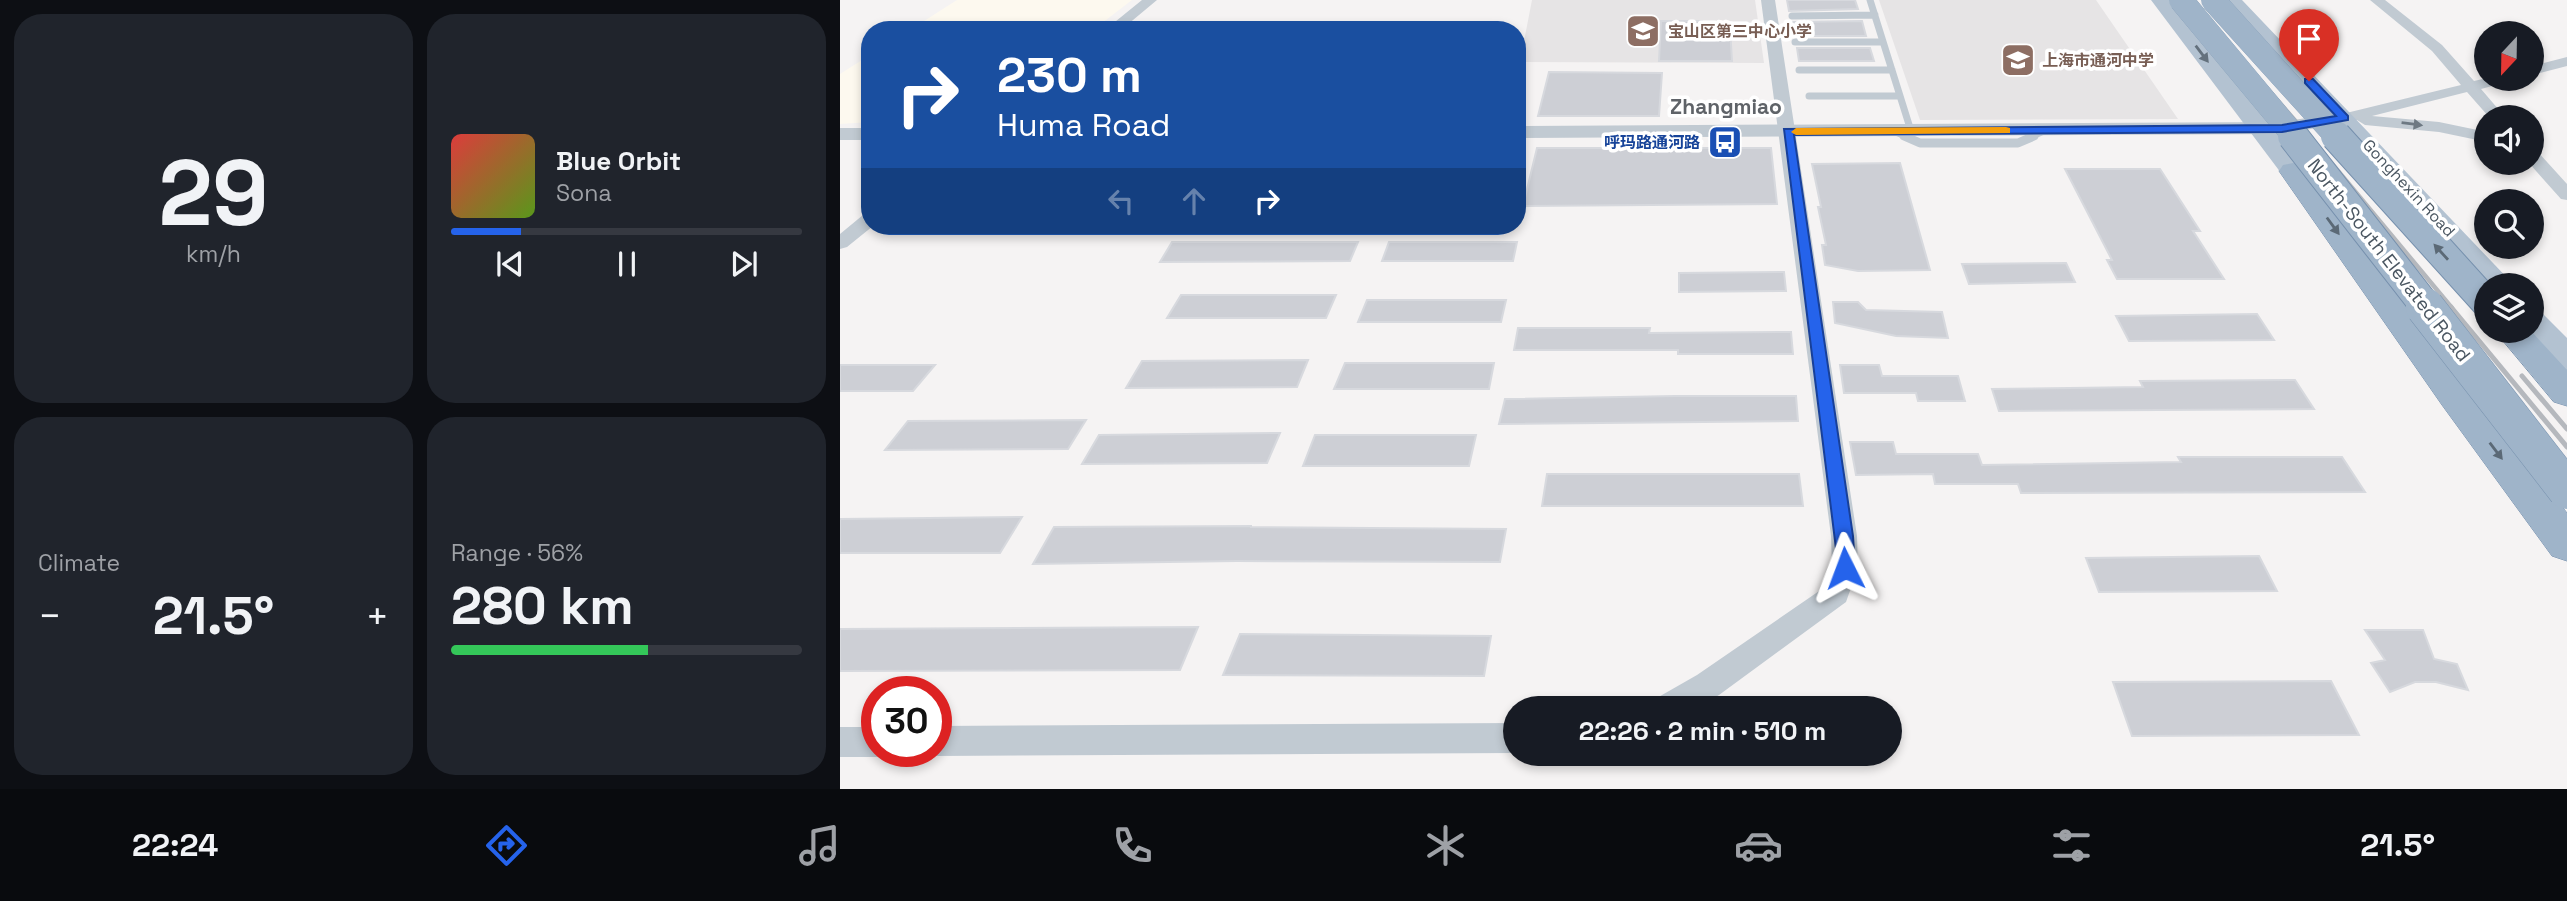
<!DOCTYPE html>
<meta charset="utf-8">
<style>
body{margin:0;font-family:"Space Grotesk","Noto Sans SC",sans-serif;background:#20242c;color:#f1f3f6;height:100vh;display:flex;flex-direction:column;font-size:26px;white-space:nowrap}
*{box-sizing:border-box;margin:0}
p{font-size:23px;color:#9ea1a6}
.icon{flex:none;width:38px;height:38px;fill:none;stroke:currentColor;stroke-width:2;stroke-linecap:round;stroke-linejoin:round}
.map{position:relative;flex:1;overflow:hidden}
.sheet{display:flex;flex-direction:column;gap:14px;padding:14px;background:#0d0f14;width:840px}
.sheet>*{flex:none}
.banner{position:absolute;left:21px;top:21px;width:665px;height:214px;border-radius:28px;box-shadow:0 4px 10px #0003;background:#1a4fa0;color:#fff;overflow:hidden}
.needle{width:46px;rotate:202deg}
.fabs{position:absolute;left:1634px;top:21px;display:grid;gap:14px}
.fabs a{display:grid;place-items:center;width:70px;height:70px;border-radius:50%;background:#171b24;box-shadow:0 4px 10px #0003;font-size:35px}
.speed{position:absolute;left:21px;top:676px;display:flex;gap:14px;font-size:35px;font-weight:700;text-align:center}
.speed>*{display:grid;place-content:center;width:91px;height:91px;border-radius:50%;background:#171b24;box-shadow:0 4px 10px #0003;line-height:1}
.speed .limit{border:10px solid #d22;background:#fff;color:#111}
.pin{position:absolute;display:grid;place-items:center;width:60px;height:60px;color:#fff;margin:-72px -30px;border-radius:50% 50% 50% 0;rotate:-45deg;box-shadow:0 0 7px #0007}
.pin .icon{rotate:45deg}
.me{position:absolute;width:77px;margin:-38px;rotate:357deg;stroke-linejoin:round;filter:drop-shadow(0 0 5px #0008)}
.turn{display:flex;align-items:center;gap:24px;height:147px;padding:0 21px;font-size:32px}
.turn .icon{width:91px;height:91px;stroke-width:2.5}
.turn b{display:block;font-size:49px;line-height:60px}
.lanes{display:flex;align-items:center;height:66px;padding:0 21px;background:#0003;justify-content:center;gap:35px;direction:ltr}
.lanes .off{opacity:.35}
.big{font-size:52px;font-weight:800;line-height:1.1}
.sheet .card{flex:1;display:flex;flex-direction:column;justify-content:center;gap:10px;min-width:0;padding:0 24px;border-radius:28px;background:#20242c}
.sheet .dial{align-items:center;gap:0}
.dial b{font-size:91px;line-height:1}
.song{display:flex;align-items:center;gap:21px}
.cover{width:84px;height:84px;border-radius:10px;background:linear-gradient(135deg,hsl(0 70% 55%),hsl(90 70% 35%))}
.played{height:7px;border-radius:4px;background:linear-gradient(90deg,#2563eb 20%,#363941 20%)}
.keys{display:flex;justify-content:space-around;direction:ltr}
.heat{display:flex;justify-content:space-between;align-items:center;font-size:38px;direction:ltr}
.charge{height:10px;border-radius:5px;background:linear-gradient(90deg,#34c759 56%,#363941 0)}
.sheet .tiles{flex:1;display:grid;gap:14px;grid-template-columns:repeat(2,1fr)}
.trip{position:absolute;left:663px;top:696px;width:399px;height:70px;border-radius:35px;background:#171b24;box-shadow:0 4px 10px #0003;font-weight:800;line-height:70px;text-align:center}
.tab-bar{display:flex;height:112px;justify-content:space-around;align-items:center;background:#090b0e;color:#9ea1a6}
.tab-bar .icon{width:49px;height:49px}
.tab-bar .on{color:#2563eb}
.tab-bar b{font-size:32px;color:#f1f3f6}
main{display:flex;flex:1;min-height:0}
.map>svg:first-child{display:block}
.commercial{fill:#fdf9ef}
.education{fill:#e6e4e5}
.building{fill:#cdcfd5;stroke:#d7d9de;stroke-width:2}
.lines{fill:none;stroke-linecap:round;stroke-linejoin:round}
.trunk-casing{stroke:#7690ad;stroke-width:1}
.service-far1{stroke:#c1cad2;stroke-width:7}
.service{stroke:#c1cad2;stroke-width:9}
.minor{fill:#c1cad2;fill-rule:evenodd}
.tertiary{fill:#c1cad2;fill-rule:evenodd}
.primary{fill:#b3c2d1;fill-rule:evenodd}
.trunk{fill:#9fb4c9;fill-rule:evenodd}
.rail-far2{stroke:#b5b8bd;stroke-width:3.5}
.rail-far1{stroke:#b5b8bd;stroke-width:4.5}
.rail{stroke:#b5b8bd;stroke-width:5}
.trunk-bridge-far2-casing{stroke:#7690ad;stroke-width:24;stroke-linecap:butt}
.trunk-bridge-far1-casing{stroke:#7690ad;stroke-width:32;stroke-linecap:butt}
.trunk-bridge-casing{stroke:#7690ad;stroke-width:39;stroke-linecap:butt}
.trunk-bridge-far2{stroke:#9fb4c9;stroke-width:24}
.trunk-bridge-far1{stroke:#9fb4c9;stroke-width:30}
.trunk-bridge{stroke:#9fb4c9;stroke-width:38}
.oneway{fill:#64717d}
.oneway2{fill:#6e7983}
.oneway3{fill:#5b6976}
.route{fill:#2563eb;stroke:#184099;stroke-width:2}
.slow{fill:#f59e0b}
.labels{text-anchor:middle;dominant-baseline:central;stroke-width:7;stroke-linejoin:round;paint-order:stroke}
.far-education-label{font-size:16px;font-weight:bold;fill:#785e54;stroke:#fff;text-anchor:start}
.far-transit-label{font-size:16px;font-weight:bold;fill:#164399;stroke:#fff;text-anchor:end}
.far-street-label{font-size:16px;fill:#4a5661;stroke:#fff}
.street-label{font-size:19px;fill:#4a5661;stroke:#fff}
.far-district-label{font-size:21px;font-weight:bold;fill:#5f6368;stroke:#fff}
</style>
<main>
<section class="sheet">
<div class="tiles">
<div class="card dial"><b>29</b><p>km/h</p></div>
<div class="card">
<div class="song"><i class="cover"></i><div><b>Blue Orbit</b><p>Sona</p></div></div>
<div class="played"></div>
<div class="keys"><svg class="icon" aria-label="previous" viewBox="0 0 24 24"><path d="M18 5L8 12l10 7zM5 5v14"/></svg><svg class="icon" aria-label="pause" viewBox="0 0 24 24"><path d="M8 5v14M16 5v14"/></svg><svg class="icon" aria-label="next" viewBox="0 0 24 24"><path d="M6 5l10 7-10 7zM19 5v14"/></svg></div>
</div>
<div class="card"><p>Climate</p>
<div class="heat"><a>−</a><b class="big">21.5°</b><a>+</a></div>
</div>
<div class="card"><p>Range · 56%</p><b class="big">280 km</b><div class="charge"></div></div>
</div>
</section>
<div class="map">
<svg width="1727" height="789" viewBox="0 0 1727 789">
<rect width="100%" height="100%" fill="#f5f3f3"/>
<!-- commercial -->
<path class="commercial" d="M117 0H292L253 30H70Z
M30 55V122L0 124V74Z"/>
<!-- education -->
<path class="education" d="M692 0H915L924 63 680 62Z
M1039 0H1256L1338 119 1080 120Z"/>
<!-- building -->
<path class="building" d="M947 0H1015L1018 9 949 11Z
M821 21H862V27H890L892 61H819Z
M1022 21 1026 36H954L951 22Z
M957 48H1030L1034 61H959Z
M709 72 822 73 819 116H698Z
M697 148H931L937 204 683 206Z
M1060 163 1090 270 1018 271 985 265 982 245H986L978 207H981L972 164Z
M1225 169H1320L1360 231H1353L1384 279H1277L1267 260H1272Z
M332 242H518L510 261 320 262Z
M549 242H677L673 261H542Z
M1226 263 1235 282 1129 284 1122 264Z
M944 272 946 291 839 292V273Z
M341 295H496L486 318H327Z
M527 300H666L661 322H518Z
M993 302H1018L1026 310 1102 312 1108 338 1056 336 995 323Z
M1417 314 1434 340 1289 341 1276 316Z
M678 328H810L809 333 951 332 953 354H838V350H674Z
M468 360 457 387 286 388 302 361Z
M505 363H654L649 389H494Z
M0 365H95L73 391H0Z
M1000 365H1039L1042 376H1118L1125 401H1078L1076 393H1004Z
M1455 380 1474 409 1159 411 1152 389 1303 387 1300 381Z
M835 396H956L958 421 659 424 665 399Z
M246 420 228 449 45 450 68 421Z
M440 433 427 463 242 464 259 435Z
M475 435H636L629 466H463Z
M1010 442H1053L1056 454H1138L1142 465 1341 462 1338 457H1502L1525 492 1181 493 1178 484H1095L1093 474 1016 475Z
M707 474H959L963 506H702Z
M182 517 160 553H0V519Z
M411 526V527L666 529 660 562 397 561 193 564 214 527Z
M1419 556 1437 591 1259 592 1246 558Z
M358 627 340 670 0 671V629Z
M1525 630H1583L1594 659 1617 664 1628 690 1596 682H1575L1550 692 1531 663 1545 660Z
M400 634 651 636 644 676 383 675Z
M1491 681 1519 735 1292 736 1273 682Z"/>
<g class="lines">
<!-- trunk casing -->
<g class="trunk-casing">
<path id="trunk" d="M1453 163 1463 165 1628 387 1727 513V561L1712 556 1602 405 1439 171 1443 165Z
M1655 331H1691L1727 370V406L1714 402Z"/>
</g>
<!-- service-far1 -->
<path class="service-far1" d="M1030 0 1071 131
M952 16 1035 15
M955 42H1043
M959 70H1052
M969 96H1060
M1053 131 1068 137
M1190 137 1206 130"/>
<!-- service -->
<path class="service" d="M1064 136 1080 143H1178L1194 136"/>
<!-- minor -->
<path class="minor" d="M302 0H317L281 30H265Z
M921 0H935L1017 536 1018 568 1006 602 879 695 855 709H811L815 699 857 675 985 587 992 568 991 536Z
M1530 0H1545L1602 45 1634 81 1647 78 1670 79 1667 82 1641 89 1665 117H1649L1627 92 1532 116 1599 122 1647 132V142L1599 132 1525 125 1517 120 1498 121 1496 118 1498 115 1621 85 1592 51Z
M1727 57V66L1692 75V66Z
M1692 151 1698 152 1727 184V200L1721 199 1689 163H1692Z
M30 214V226H33L7 247 0 249V234L23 215Z
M676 723V753L96 756 85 751H96V726Z
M0 727H37V751H49L48 753 37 757H0Z"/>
<!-- tertiary -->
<path class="tertiary" d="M1504 112 1511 114 1514 118 1511 122 1442 134 677 138V126L1442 122Z
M0 128H30V140H0Z"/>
<!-- primary -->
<path class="primary" d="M1311 0H1332L1462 165 1498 184 1502 190 1498 196 1488 198 1478 196 1444 177Z
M1381 0H1402L1674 285H1647V290Z
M1692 311 1703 314 1727 338V370L1715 367 1683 331H1692Z"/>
<!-- trunk -->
<use href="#trunk" class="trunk"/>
<!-- rail-far2 -->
<path class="rail-far2" d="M1351 0 1470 137"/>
<!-- rail-far1 -->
<path class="rail-far1" d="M1469 136 1612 308"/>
<!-- rail -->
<path class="rail" d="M1611 307 1727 447
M1682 376 1727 429"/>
<!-- trunk-bridge-far2 casing -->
<g class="trunk-bridge-far2-casing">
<path id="trunk-bridge-far2" d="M1341 0 1455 137
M1373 0 1497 137"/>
</g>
<!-- trunk-bridge-far1 casing -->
<g class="trunk-bridge-far1-casing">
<path id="trunk-bridge-far1" d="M1453 136 1587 308
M1496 136 1647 303"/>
</g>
<!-- trunk-bridge casing -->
<g class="trunk-bridge-casing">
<path id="trunk-bridge" d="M1585 307 1727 490"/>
</g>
<!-- trunk-bridge-far2 -->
<use href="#trunk-bridge-far2" class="trunk-bridge-far2"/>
<!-- trunk-bridge-far1 -->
<use href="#trunk-bridge-far1" class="trunk-bridge-far1"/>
<!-- trunk-bridge -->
<use href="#trunk-bridge" class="trunk-bridge"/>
</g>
<!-- one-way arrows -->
<defs><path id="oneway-solid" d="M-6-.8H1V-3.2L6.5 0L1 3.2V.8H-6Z" transform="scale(1.75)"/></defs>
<use class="oneway" href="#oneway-solid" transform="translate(1362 54) rotate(53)"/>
<use class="oneway2" href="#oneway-solid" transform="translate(1572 124) rotate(7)"/>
<g class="oneway3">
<use href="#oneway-solid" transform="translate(1493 226) rotate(54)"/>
<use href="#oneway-solid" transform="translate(1601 252) rotate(-132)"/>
<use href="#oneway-solid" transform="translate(1656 451) rotate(53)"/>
</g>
<!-- route -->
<path class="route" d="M1465 79H1473L1508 116V120L1442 132 954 135 1013 536 1015 568 1012 573 1005 576 999 573 944 129 1442 125 1496 116 1465 83Z"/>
<!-- slow -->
<path class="slow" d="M1166 127 1170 128V133L956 135 951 132 956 128Z"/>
<!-- icons -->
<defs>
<g id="school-square" transform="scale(1.75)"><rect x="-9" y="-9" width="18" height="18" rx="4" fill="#8d6e63" stroke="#fff"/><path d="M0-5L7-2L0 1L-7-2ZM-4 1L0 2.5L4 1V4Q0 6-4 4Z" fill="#fff"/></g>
<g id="bus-square" transform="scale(1.75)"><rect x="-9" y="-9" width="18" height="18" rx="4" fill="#1a4fb4" stroke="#fff"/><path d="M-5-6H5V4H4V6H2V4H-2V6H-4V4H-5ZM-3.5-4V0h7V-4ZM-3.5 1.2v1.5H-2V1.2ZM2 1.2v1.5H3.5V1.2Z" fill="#fff"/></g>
</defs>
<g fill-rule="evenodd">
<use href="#school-square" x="803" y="31"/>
<use href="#school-square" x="1178" y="60"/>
<use href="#bus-square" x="885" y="142"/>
</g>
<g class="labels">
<!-- far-education labels -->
<g class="far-education-label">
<text x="828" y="31">宝山区第三中心小学</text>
<text x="1202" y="60">上海市通河中学</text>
</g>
<!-- far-transit labels -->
<g class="far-transit-label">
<text x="860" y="142">呼玛路通河路</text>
</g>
<!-- far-street labels -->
<g class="far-street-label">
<text transform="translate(1569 188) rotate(47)">Gonghexin Road</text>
</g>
<!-- street labels -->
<g class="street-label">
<text transform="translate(1549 260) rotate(52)">North-South Elevated Road</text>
</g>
<!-- far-district labels -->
<g class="far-district-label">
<text x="886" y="106">Zhangmiao</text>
</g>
</g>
</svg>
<div class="fabs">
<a><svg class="needle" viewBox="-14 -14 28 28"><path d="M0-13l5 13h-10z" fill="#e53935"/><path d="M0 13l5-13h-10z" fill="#9ea1a6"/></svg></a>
<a><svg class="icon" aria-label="sound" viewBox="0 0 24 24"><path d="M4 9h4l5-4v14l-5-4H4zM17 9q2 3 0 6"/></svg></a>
<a><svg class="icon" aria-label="search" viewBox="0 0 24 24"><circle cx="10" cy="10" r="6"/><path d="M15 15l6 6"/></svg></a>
<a><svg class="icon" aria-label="layers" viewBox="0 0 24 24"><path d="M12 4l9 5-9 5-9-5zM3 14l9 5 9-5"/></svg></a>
</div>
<div class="speed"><div class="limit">30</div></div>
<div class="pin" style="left:1469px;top:81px;background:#d93025"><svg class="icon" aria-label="arrive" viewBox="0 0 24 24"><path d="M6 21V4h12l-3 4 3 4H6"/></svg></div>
<svg class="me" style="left:1005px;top:568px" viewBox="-20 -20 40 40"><path d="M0-17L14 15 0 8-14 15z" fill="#2563eb" stroke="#fff" stroke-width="4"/></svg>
<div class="trip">22:26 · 2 min · 510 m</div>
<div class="banner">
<div class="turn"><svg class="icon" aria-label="right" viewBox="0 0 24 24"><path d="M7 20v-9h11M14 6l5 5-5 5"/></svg><div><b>230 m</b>Huma Road</div></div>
<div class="lanes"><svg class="icon off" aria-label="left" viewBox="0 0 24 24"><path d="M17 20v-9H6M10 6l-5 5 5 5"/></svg><svg class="icon off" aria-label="ahead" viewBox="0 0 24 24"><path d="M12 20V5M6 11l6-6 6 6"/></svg><svg class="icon" aria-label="right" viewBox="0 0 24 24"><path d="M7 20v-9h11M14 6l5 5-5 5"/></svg></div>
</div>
</div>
</main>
<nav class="tab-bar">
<b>22:24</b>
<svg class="icon on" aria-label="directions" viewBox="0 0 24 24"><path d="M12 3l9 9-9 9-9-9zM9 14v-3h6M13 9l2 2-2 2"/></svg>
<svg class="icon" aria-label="music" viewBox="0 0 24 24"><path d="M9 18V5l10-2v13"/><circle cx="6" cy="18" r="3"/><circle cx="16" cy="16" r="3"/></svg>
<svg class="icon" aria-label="phone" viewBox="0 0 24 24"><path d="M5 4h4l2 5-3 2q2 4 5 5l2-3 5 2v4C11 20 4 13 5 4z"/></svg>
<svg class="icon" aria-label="climate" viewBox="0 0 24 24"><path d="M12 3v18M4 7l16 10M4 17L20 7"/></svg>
<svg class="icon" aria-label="car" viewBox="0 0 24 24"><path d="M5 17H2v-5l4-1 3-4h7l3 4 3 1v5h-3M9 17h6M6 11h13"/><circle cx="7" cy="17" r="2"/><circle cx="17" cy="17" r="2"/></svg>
<svg class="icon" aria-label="filters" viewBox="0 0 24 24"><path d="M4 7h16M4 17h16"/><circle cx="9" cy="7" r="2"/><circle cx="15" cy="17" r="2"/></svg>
<b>21.5°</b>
</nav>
